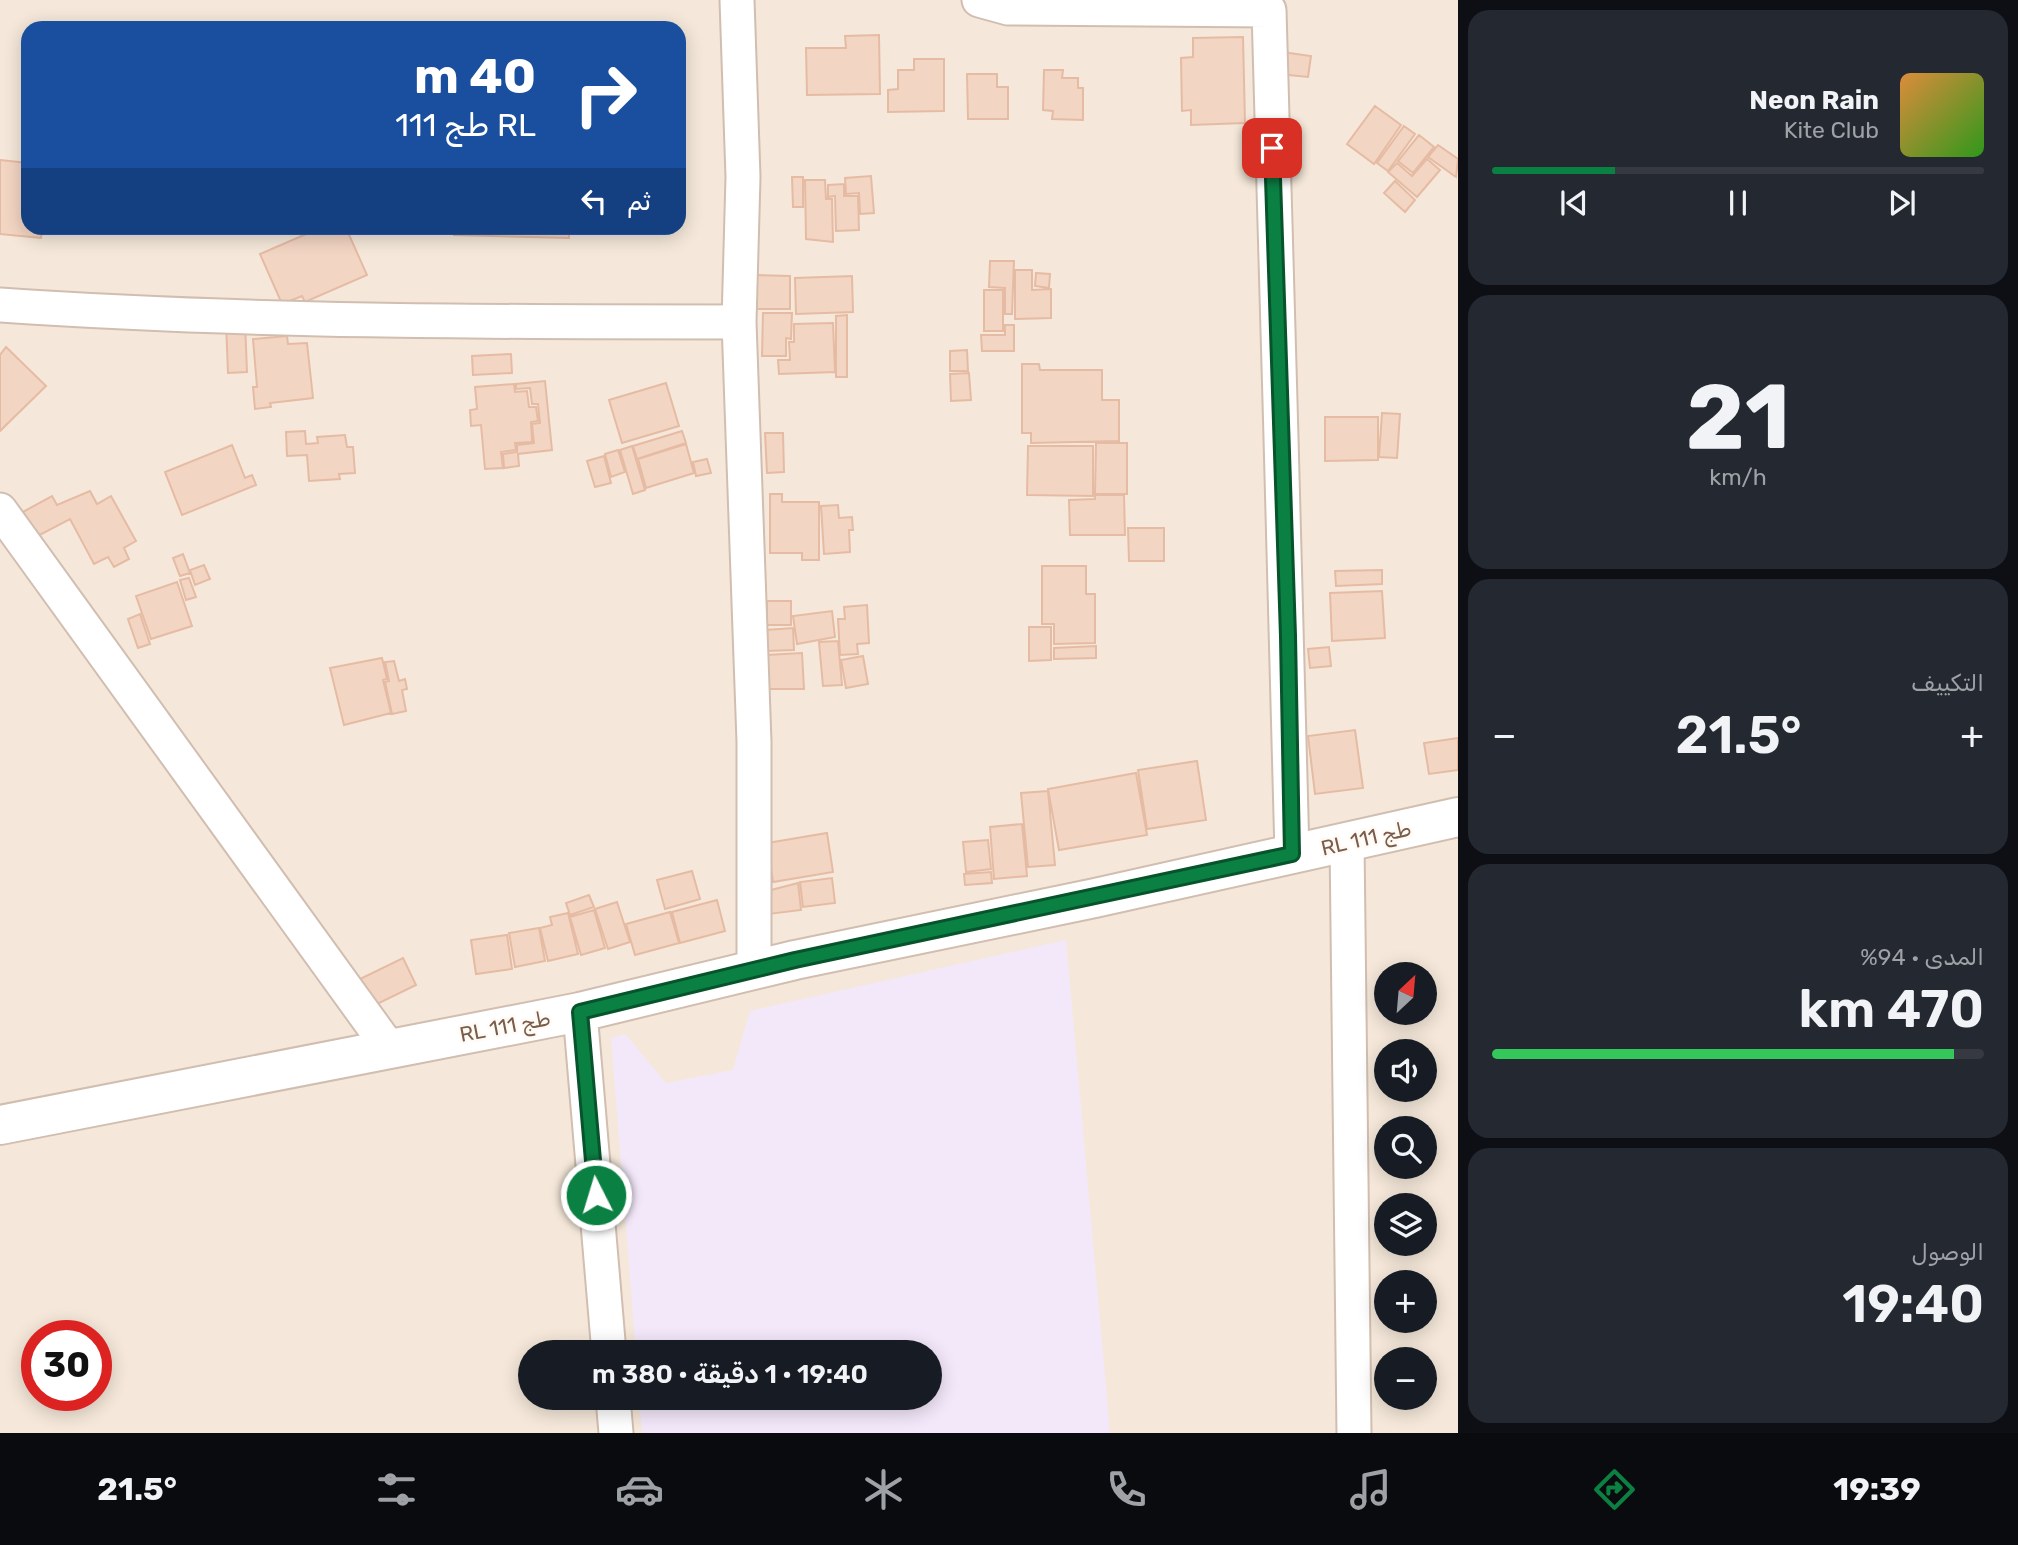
<!DOCTYPE html>
<html lang="ar">
<meta charset="utf-8">
<style>
body{margin:0;font-family:Rubik,Cairo,sans-serif;background:#242831;color:#f1f3f6;direction:rtl;height:100vh;display:flex;flex-direction:column;font-size:26px;white-space:nowrap}
*{box-sizing:border-box;margin:0}
p{font-size:23px;color:#9ea1a6}
.icon{flex:none;width:38px;height:38px;fill:none;stroke:currentColor;stroke-width:2;stroke-linecap:round;stroke-linejoin:round}
.map{position:relative;flex:1;overflow:hidden;direction:ltr}
.sheet{display:flex;flex-direction:column;gap:10px;padding:10px;background:#0d0f14;width:560px}
.sheet>*{flex:none}
.guide{position:absolute;left:21px;top:21px;width:665px;height:214px;border-radius:21px;box-shadow:0 4px 18px #0003;direction:rtl;background:#1a4fa0;color:#fff;overflow:hidden}
.needle{width:46px;rotate:26deg}
.controls{position:absolute;left:1374px;top:962px;display:grid;gap:14px}
.controls a{display:grid;place-items:center;width:63px;height:63px;border-radius:50%;background:#171b24;box-shadow:0 4px 18px #0003;font-size:35px}
.speed{position:absolute;left:21px;top:1320px;display:flex;gap:14px;font-size:35px;font-weight:700;text-align:center}
.speed>*{display:grid;place-content:center;width:91px;height:91px;border-radius:50%;background:#171b24;box-shadow:0 4px 18px #0003;line-height:1}
.speed .limit{border:10px solid #d22;background:#fff;color:#111}
.pin{position:absolute;display:grid;place-items:center;width:60px;height:60px;color:#fff;margin:-30px;border-radius:14px;box-shadow:0 4px 10px #0006}
.me{position:absolute;width:77px;margin:-38px;rotate:355deg;stroke-linejoin:round;filter:drop-shadow(0 0 5px #0008)}
.turn{display:flex;align-items:center;gap:24px;height:147px;padding:0 35px;font-size:32px}
.turn .icon{width:91px;height:91px;stroke-width:2.5}
.turn b{display:block;font-size:49px;line-height:60px}
.then{display:flex;align-items:center;height:66px;padding:0 35px;background:#0003;gap:14px;font-size:26px}
.big{font-size:52px;font-weight:600;line-height:1.1}
.sheet .card{flex:1;display:flex;flex-direction:column;justify-content:center;gap:10px;min-width:0;padding:0 24px;border-radius:21px;background:#242831}
.sheet .dial{align-items:center;gap:0}
.dial b{font-size:91px;line-height:1}
.song{display:flex;align-items:center;gap:21px}
.cover{width:84px;height:84px;border-radius:10px;background:linear-gradient(135deg,hsl(30 70% 55%),hsl(110 70% 35%))}
.played{height:7px;border-radius:4px;background:linear-gradient(90deg,#0b8043 25%,#363941 25%)}
.keys{display:flex;justify-content:space-around;direction:ltr}
.heat{display:flex;justify-content:space-between;align-items:center;font-size:38px;direction:ltr}
.charge{height:10px;border-radius:5px;background:linear-gradient(90deg,#34c759 94%,#363941 0)}
.trip{position:absolute;left:518px;top:1340px;width:424px;height:70px;border-radius:35px;background:#171b24;box-shadow:0 4px 18px #0003;font-weight:600;line-height:70px;text-align:center;direction:rtl}
.tabs{display:flex;height:112px;justify-content:space-around;align-items:center;background:#090b0e;color:#9ea1a6}
.tabs .icon{width:49px;height:49px}
.tabs .on{color:#0b8043}
.tabs b{font-size:32px;color:#f1f3f6}
main{display:flex;flex:1;min-height:0}
.map>svg:first-child{display:block}
.residential{fill:#f5e8da;fill-rule:evenodd}
.education{fill:#f3e8fa}
.building{fill:#f3d5c3;stroke:#e6bba3;stroke-width:2}
.lines{fill:none;stroke-linecap:round;stroke-linejoin:round}
.minor-casing{stroke:#d1beb0;stroke-width:37}
.tertiary-casing{stroke:#d1beb0;stroke-width:42}
.minor{stroke:#fff;stroke-width:33}
.tertiary{stroke:#fff;stroke-width:38}
.route-casing{stroke:#07532c;stroke-width:18}
.route{stroke:#0b8043;stroke-width:12}
.labels{text-anchor:middle;dominant-baseline:central;stroke-width:5;stroke-linejoin:round;paint-order:stroke}
.street-label{font-size:21px;fill:#7a5c4d;stroke:#fffaf3}
</style>
<main>
<section class="sheet">
<div class="card">
<div class="song"><i class="cover"></i><div><b>Neon Rain</b><p>Kite Club</p></div></div>
<div class="played"></div>
<div class="keys"><svg class="icon" aria-label="previous" viewBox="0 0 24 24"><path d="M18 5L8 12l10 7zM5 5v14"/></svg><svg class="icon" aria-label="pause" viewBox="0 0 24 24"><path d="M8 5v14M16 5v14"/></svg><svg class="icon" aria-label="next" viewBox="0 0 24 24"><path d="M6 5l10 7-10 7zM19 5v14"/></svg></div>
</div>
<div class="card dial"><b>21</b><p>km/h</p></div>
<div class="card"><p>التكييف</p>
<div class="heat"><a>−</a><b class="big">21.5°</b><a>+</a></div>
</div>
<div class="card"><p>المدى · 94%</p><b class="big">470 km</b><div class="charge"></div></div>
<div class="card"><p>الوصول</p><b class="big">19:40</b></div>
</section>
<div class="map">
<svg width="1458" height="1433" viewBox="0 0 1458 1433">
<rect width="100%" height="100%" fill="#fdf6ec"/>
<!-- residential -->
<path class="residential" d="M0 0H1458V1433H0ZM28 28H679V228H28ZM1386 975H1424V1013H1386ZM1386 1052H1424V1090H1386ZM1386 1129H1424V1167H1386ZM1386 1206H1424V1244H1386ZM1386 1283H1424V1321H1386ZM37 1335H96V1395H37ZM530 1353H929V1398H530ZM1386 1360H1424V1398H1386Z"/>
<!-- education -->
<path class="education" d="M1066 940 1110 1433H642L639 1398H929V1353H636L611 1038 625 1034 666 1083 733 1070 750 1011Z"/>
<!-- building -->
<path class="building" d="M879 35 880 94 807 95 806 48H846L845 36Z
M1243 37 1245 123 1191 125V110L1182 111 1181 58 1193 57V38Z
M1282 52 1311 56 1308 77 1279 74Z
M914 59H944V111L888 112V90L898 89V70H914Z
M1044 70H1063L1062 78H1078V88H1083V120L1052 119 1053 111 1043 110Z
M967 74H997V87H1008V119H968Z
M1375 106 1401 125 1374 164 1347 144Z
M1404 126 1415 134 1388 171 1377 163Z
M1419 135 1434 147 1413 173 1398 161Z
M1438 145 1458 159 1456 177 1428 157Z
M1427 159 1440 170 1417 197 1388 172 1397 163 1412 176Z
M0 160 28 163V228H42L41 238 0 234Z
M871 176 874 213 860 214 859 193 846 194 845 178Z
M792 177H803V207H793Z
M805 180H825L826 199H832L833 242 806 239Z
M1395 181 1415 200 1405 212 1384 193Z
M844 184V196H858L859 230 836 231 835 196 828 197V185Z
M320 228H346L367 275 305 302 302 296 282 304 260 254Z
M454 228H569V238L454 235Z
M990 261H1014L1012 314H1005V288L989 287Z
M1015 270H1032V290L1051 289V318L1015 319Z
M1036 273 1050 274 1049 288 1035 286Z
M757 275 790 276V309H757Z
M852 276 853 312 796 314 795 278Z
M984 290H1003V331H984Z
M763 313H792L791 339 786 338V356H762Z
M847 315V377H836V316Z
M245 322 247 372 228 373 226 323Z
M833 323 835 372 779 374 778 360H790L789 342H794V324Z
M1005 325H1014V351H982L981 335H1005Z
M287 336 288 344 307 343 313 398 270 403 271 407 255 409 253 387H257L253 339Z
M6 347 46 386 0 431V355Z
M967 350 968 371H950V351Z
M511 354 512 373 473 375 472 356Z
M1022 364H1039L1040 370H1102V400H1119V441L1031 443V433H1022Z
M969 373 971 400 951 401 950 374Z
M545 381 552 450 518 454 519 466 504 468 503 454 517 452V445L534 443 532 424 540 423 538 404H532L530 388 516 389V384Z
M666 383 679 426 622 443 609 400Z
M514 384 515 392 527 391 529 407H536L538 421 531 422 532 442 515 443 516 450 501 452 503 468 485 469 481 425 471 426 470 410 477 409 475 387Z
M1382 413 1400 414 1397 458 1379 457Z
M1325 417H1378V460L1325 461Z
M305 431 306 444 318 443 317 437 345 435 347 447H353L355 473 339 474 340 479 309 481 307 455 287 456 286 432Z
M682 431 686 443 637 459 633 446Z
M765 433H783L784 472 767 473Z
M1096 443H1127V494H1095Z
M686 444 694 473 646 488 638 459Z
M232 445 245 478 252 475 256 485 182 515 165 472Z
M632 446 645 490 633 494 620 450Z
M1028 446H1093V496L1027 495Z
M618 450 625 472 611 477 605 454Z
M604 456 611 483 595 487 587 461Z
M707 459 711 473 696 476 693 462Z
M90 491 97 504 111 496 136 541 124 548 129 559 114 567 108 557 94 564 70 519 34 538 21 513 52 496 57 505Z
M770 494H782V502H819V560H802V553H770Z
M1095 495H1124L1125 535H1070L1069 500 1095 499Z
M838 505 839 518 852 517 853 530H849L850 552 824 554 821 506Z
M1128 528H1164V561H1129Z
M183 554 190 573 180 576 173 558Z
M204 565 210 579 195 585 190 570Z
M1042 566H1086V594H1095V643L1054 644V624H1042Z
M1382 570V584L1336 586 1335 571Z
M189 578 196 597 186 600 180 580Z
M177 582 192 626 151 639 136 596Z
M1382 591 1385 638 1332 641 1330 593Z
M767 601H791V625H767Z
M867 605 869 643 857 644 858 654 840 655 838 619H845L844 607Z
M832 611 835 637 797 644 793 616Z
M140 614 150 644 138 648 128 619Z
M1029 627H1051V660L1029 661Z
M793 628 794 650 767 651 766 630Z
M838 641 842 685 823 686 819 642Z
M1096 646V658L1054 659V648Z
M1329 647 1331 666 1310 668 1308 649Z
M802 653 804 689H768L766 655Z
M863 656 868 684 846 688 841 660Z
M382 658 387 679 383 680 391 713 344 725 330 668Z
M394 661 399 681 405 679 407 689 402 690 406 711 392 714 385 682 389 681 385 662Z
M1355 730 1363 788 1315 794 1308 736Z
M1458 738V770L1429 774 1424 743Z
M1197 761 1206 820 1147 829 1138 770Z
M1136 773 1147 835 1059 850 1048 789Z
M1048 791 1055 865 1028 867 1021 793Z
M1022 824 1027 876 994 879 990 827Z
M827 833 833 872 773 882 767 843Z
M988 840 991 869 966 872 963 842Z
M692 871 700 899 665 909 657 880Z
M991 872 992 883 965 885 964 874Z
M832 878 835 903 803 907 800 882Z
M798 883 801 910 769 914 767 891Z
M589 895 594 907 570 915 566 903Z
M717 900 725 931 680 943 672 912Z
M617 902 630 942 608 949 595 909Z
M594 910 605 948 581 955 570 917Z
M670 912 679 943 635 955 626 924Z
M568 913 578 954 548 961 540 928 552 925 550 917Z
M539 928 545 961 515 967 509 933Z
M507 935 512 969 476 974 471 940Z
M403 958 416 985 371 1007 358 980Z"/>
<g class="lines">
<!-- minor casing -->
<g class="minor-casing">
<path id="minor" d="M737 0 743 177 739 322 754 742V970
M979 0 1008 8 1269 10C1275 291 1287 573 1292 854
M0 305C246 322 493 322 739 322
M0 510 389 1048
M1347 842 1354 1433
M580 1012 609 1353
M613 1398 616 1433"/>
</g>
<!-- tertiary casing -->
<g class="tertiary-casing">
<path id="tertiary" d="M0 1125 580 1012 795 960 1095 898 1458 817"/>
</g>
<!-- minor -->
<use href="#minor" class="minor"/>
<!-- tertiary -->
<use href="#tertiary" class="tertiary"/>
</g>
<g class="lines">
<!-- route casing -->
<g class="route-casing">
<path id="route" d="M596 1195 580 1012 795 960 1292 854 1288 636 1272 148"/>
</g>
<!-- route -->
<use href="#route" class="route"/>
</g>
<g class="labels">
<!-- street labels -->
<g class="street-label">
<text transform="translate(1366 838) rotate(-13)">RL طج 111</text>
<text transform="translate(505 1026) rotate(-11)">RL طج 111</text>
</g>
</g>
</svg>
<div class="controls">
<a><svg class="needle" viewBox="-14 -14 28 28"><path d="M0-13l5 13h-10z" fill="#e53935"/><path d="M0 13l5-13h-10z" fill="#9ea1a6"/></svg></a>
<a><svg class="icon" aria-label="sound" viewBox="0 0 24 24"><path d="M4 9h4l5-4v14l-5-4H4zM17 9q2 3 0 6"/></svg></a>
<a><svg class="icon" aria-label="search" viewBox="0 0 24 24"><circle cx="10" cy="10" r="6"/><path d="M15 15l6 6"/></svg></a>
<a><svg class="icon" aria-label="layers" viewBox="0 0 24 24"><path d="M12 4l9 5-9 5-9-5zM3 14l9 5 9-5"/></svg></a>
<a>+</a>
<a>−</a>
</div>
<div class="speed"><div class="limit">30</div></div>
<div class="pin" style="left:1272px;top:148px;background:#d93025"><svg class="icon" aria-label="arrive" viewBox="0 0 24 24"><path d="M6 21V4h12l-3 4 3 4H6"/></svg></div>
<svg class="me" style="left:596px;top:1195px" viewBox="-20 -20 40 40"><circle r="17" fill="#0b8043" stroke="#fff" stroke-width="3"/><path d="M0-11L8 9 0 5-8 9z" fill="#fff"/></svg>
<div class="trip">19:40 · 1 دقيقة · 380 m</div>
<div class="guide">
<div class="turn"><svg class="icon" aria-label="right" viewBox="0 0 24 24"><path d="M7 20v-9h11M14 6l5 5-5 5"/></svg><div><b>40 m</b>RL طج 111</div></div>
<div class="then">ثم<svg class="icon" aria-label="left" viewBox="0 0 24 24"><path d="M17 20v-9H6M10 6l-5 5 5 5"/></svg></div>
</div>
</div>
</main>
<nav class="tabs">
<b>19:39</b>
<svg class="icon on" aria-label="directions" viewBox="0 0 24 24"><path d="M12 3l9 9-9 9-9-9zM9 14v-3h6M13 9l2 2-2 2"/></svg>
<svg class="icon" aria-label="music" viewBox="0 0 24 24"><path d="M9 18V5l10-2v13"/><circle cx="6" cy="18" r="3"/><circle cx="16" cy="16" r="3"/></svg>
<svg class="icon" aria-label="phone" viewBox="0 0 24 24"><path d="M5 4h4l2 5-3 2q2 4 5 5l2-3 5 2v4C11 20 4 13 5 4z"/></svg>
<svg class="icon" aria-label="climate" viewBox="0 0 24 24"><path d="M12 3v18M4 7l16 10M4 17L20 7"/></svg>
<svg class="icon" aria-label="car" viewBox="0 0 24 24"><path d="M5 17H2v-5l4-1 3-4h7l3 4 3 1v5h-3M9 17h6M6 11h13"/><circle cx="7" cy="17" r="2"/><circle cx="17" cy="17" r="2"/></svg>
<svg class="icon" aria-label="filters" viewBox="0 0 24 24"><path d="M4 7h16M4 17h16"/><circle cx="9" cy="7" r="2"/><circle cx="15" cy="17" r="2"/></svg>
<b>21.5°</b>
</nav>
